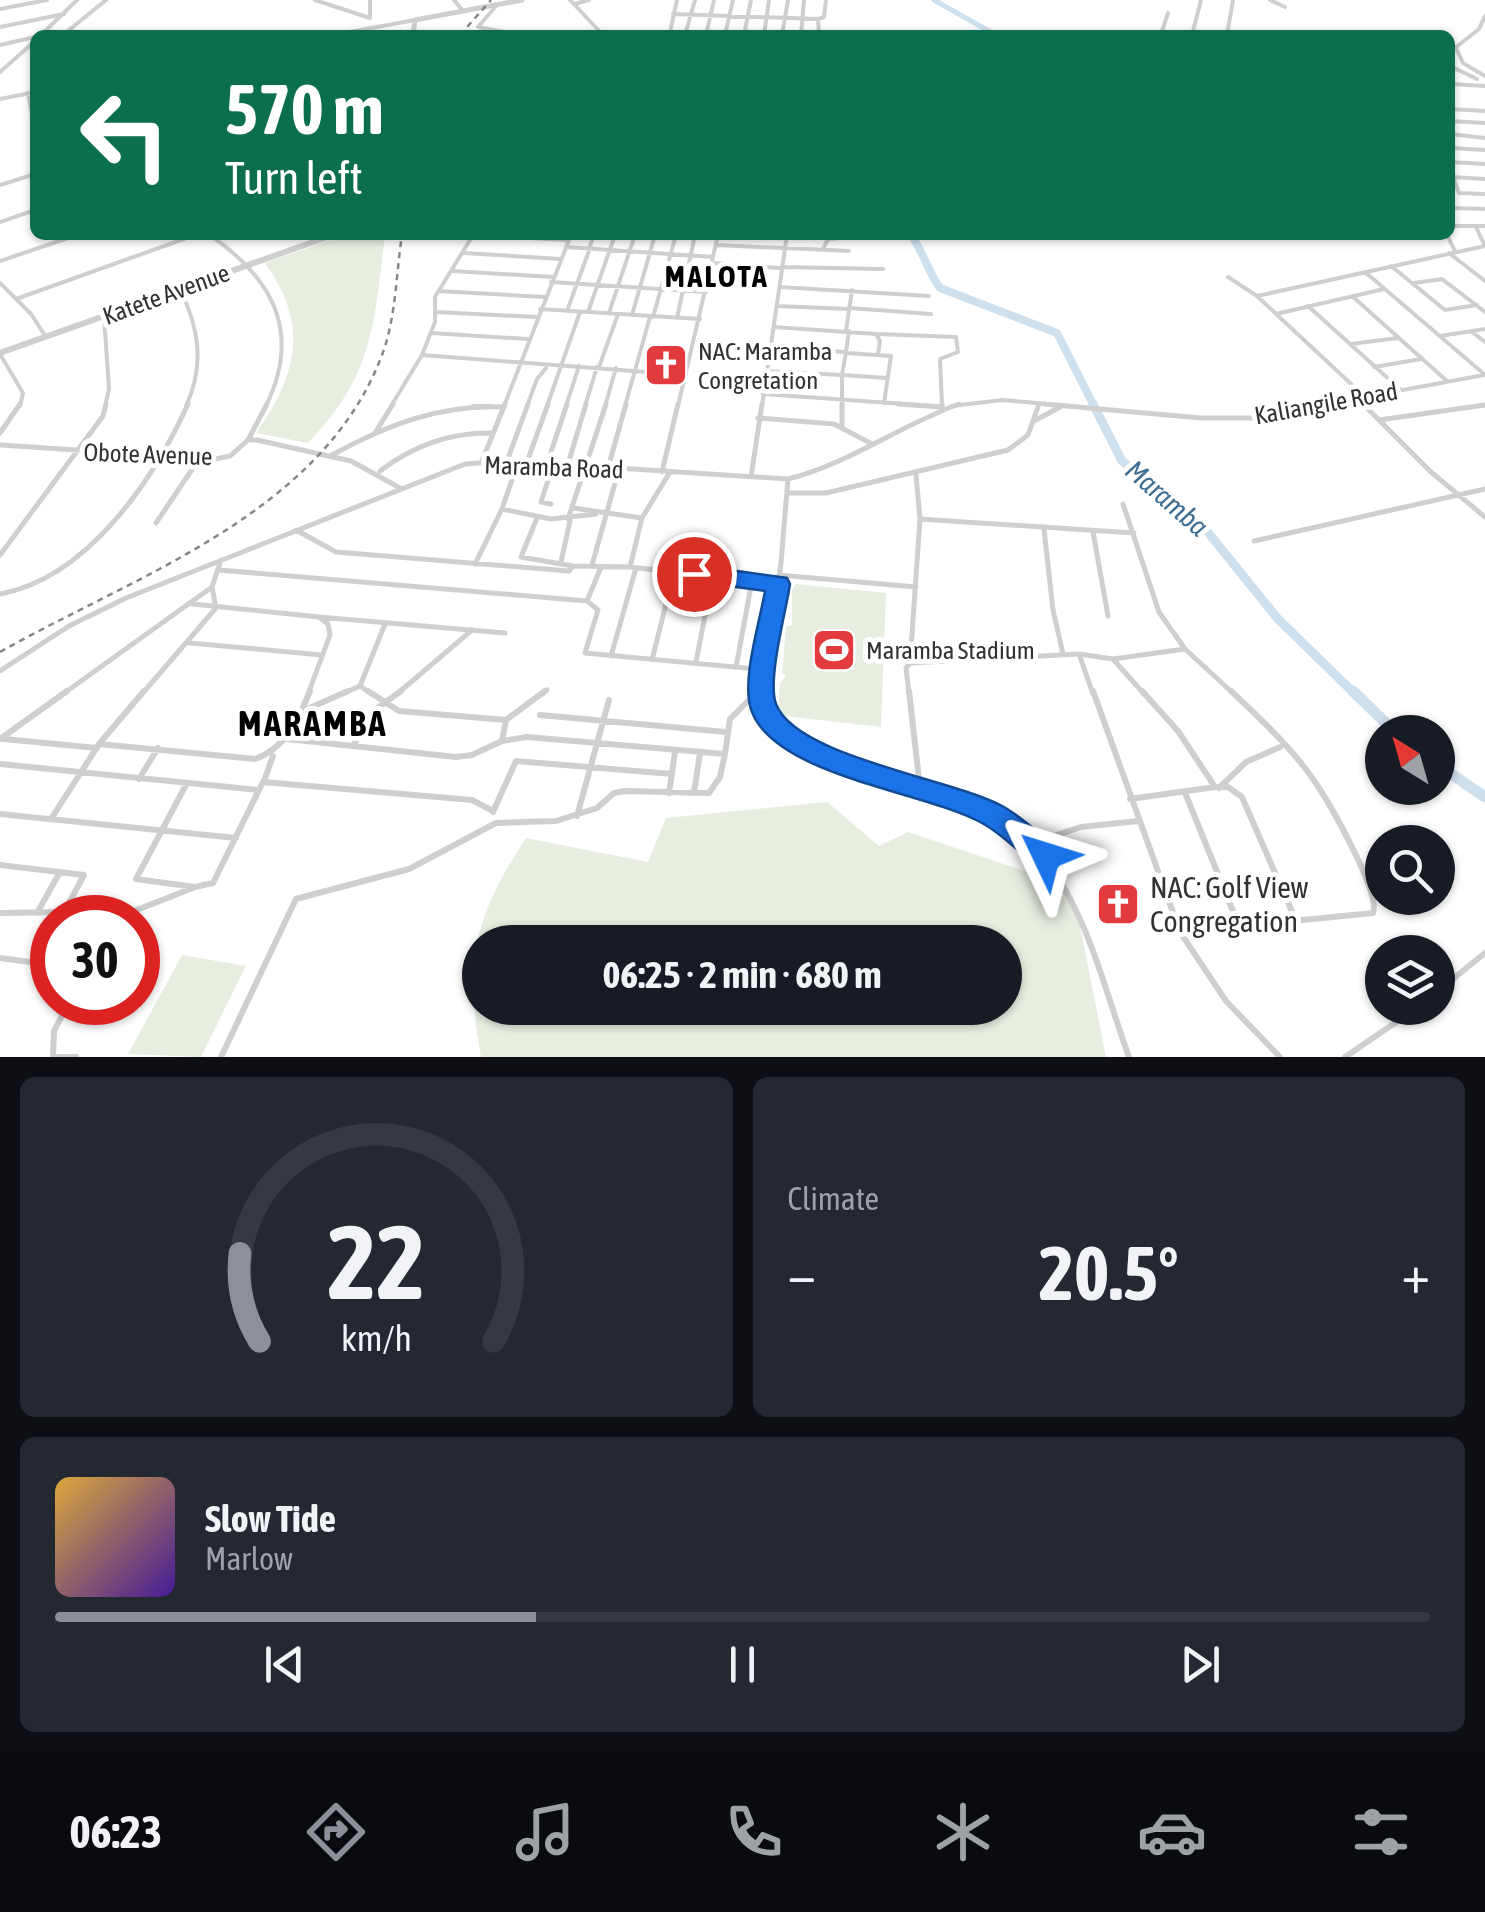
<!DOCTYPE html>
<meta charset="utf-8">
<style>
body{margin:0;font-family:"Asap Condensed",sans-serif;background:#242831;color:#f1f3f6;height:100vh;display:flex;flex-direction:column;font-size:38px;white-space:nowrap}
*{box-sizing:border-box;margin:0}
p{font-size:32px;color:#9ea1a6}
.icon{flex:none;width:55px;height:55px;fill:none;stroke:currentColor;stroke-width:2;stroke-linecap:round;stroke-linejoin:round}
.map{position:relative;height:1057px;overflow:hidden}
.drawer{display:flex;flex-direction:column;gap:20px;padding:20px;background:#0d0f14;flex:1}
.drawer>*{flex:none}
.guide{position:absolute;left:30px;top:30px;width:1425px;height:210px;border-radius:15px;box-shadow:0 2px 8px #0004;background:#0b6e4f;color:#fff;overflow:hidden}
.needle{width:65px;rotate:323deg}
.buttons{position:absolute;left:1365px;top:715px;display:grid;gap:20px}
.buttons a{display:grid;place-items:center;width:90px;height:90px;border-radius:50%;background:#171b24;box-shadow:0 2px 8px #0004;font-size:50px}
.speed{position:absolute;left:30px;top:895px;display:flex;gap:20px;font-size:50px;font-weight:700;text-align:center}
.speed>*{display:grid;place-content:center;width:130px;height:130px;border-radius:50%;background:#171b24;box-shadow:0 2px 8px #0004;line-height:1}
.speed .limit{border:15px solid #d22;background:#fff;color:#111}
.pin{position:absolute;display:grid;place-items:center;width:85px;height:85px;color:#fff;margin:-42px;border:5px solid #fff;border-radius:50%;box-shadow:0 2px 10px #0007}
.me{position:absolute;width:110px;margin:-55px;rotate:311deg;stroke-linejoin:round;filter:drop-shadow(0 0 8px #0008)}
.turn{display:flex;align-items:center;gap:35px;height:210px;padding:0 30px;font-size:45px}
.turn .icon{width:130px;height:130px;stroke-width:2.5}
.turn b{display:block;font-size:70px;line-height:85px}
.big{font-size:75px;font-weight:700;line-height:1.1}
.drawer .card{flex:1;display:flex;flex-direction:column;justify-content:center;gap:15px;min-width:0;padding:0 35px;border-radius:15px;background:#242831}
.drawer .dial{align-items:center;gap:0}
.dial svg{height:260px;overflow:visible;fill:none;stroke:#363941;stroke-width:7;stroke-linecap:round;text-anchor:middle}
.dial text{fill:#f1f3f6;stroke:none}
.song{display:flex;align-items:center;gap:30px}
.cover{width:120px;height:120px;border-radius:15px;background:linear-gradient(135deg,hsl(40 70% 55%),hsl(260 70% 35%))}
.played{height:10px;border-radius:5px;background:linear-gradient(90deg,#8c9099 35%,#363941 35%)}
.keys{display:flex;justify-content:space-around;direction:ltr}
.heat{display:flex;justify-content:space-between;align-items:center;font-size:55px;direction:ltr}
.drawer .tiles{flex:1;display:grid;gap:20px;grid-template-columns:1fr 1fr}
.card:last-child{grid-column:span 2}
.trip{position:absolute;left:462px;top:925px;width:560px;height:100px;border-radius:50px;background:#171b24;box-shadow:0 2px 8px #0004;font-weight:700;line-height:100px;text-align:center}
.menu{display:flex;height:160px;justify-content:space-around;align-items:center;background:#090b0e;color:#9ea1a6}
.menu .icon{width:70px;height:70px}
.menu .current{color:#8c9099}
.menu b{font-size:45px;color:#f1f3f6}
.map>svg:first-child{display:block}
.green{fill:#e7eee0;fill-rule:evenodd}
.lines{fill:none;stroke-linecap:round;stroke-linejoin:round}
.river-far3{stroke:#cedfed;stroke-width:5}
.river-far2{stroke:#cedfed;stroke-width:8}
.river-far1{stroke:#cedfed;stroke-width:9}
.river{stroke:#cedfed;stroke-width:11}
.minor-far2{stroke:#cfcfcf;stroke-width:4}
.minor-far1{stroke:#cfcfcf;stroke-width:5}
.minor{stroke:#cfcfcf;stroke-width:6}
.tertiary-far1{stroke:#cfcfcf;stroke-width:5}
.tertiary{stroke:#cfcfcf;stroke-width:6}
.rail{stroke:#878787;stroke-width:2.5;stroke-dasharray:6 5;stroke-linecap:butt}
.route{fill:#1a73e8;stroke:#114b97;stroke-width:2.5}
.labels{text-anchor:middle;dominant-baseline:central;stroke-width:10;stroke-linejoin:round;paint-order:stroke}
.street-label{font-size:25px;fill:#323232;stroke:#fff}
.poi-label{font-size:25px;fill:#323232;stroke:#fff;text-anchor:start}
.water-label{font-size:28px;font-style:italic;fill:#406e93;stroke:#fff}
.far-district-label{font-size:30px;font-weight:bold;letter-spacing:2.5px;fill:#000;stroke:#fff}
.near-poi-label{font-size:30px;fill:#323232;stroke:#fff;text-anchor:start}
.district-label{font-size:35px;font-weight:bold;letter-spacing:2.5px;fill:#000;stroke:#fff}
</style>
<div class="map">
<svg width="1485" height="1057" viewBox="0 0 1485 1057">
<rect width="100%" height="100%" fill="#fff"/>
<!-- green -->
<path class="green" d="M345 235H385C374 324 374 375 308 443L256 433C298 374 309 324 265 263Z
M796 584 886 593 881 727 784 716 778 711 780 683 786 676 782 673 786 627 792 625V590Z
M827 802 879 846 908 832 1061 883 1077 911 1106 1057H481C464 962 473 919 526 838L648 862 666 818ZM480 942H1005V1008H480Z
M182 955 246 966 201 1057 128 1054Z"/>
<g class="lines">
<!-- river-far3 -->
<path class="river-far3" d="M934 0 996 35"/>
<!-- river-far2 -->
<path class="river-far2" d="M911 235C924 253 929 274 940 288L1057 333 1094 406"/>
<!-- river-far1 -->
<path class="river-far1" d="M1093 404 1122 461 1198 520 1278 619 1355 694"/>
<!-- river -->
<path class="river" d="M1353 691 1395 732
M1438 765 1485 797"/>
<!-- minor-far2 -->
<path class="minor-far2" d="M315 0 370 18
M370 0V17
M454 0 463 11
M570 0 603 35
M1270 0 1285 7
M575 4 589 0
M497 5 478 27 520 35
M0 9 47 0
M1168 13 1162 31 1172 35
M673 14 818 19
M0 27 64 14
M671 28 677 0
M41 35 77 0
M63 35 106 0
M333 35 415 20
M685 35 695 0
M706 35 714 0
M725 35 733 0
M744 35 751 0
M764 35 769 0
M782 35 788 0
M801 35 804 0
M819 35 818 19 824 17 826 0
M1192 35 1201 0
M1227 35 1233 0
M0 45 35 37
M1457 50 1463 63 1485 76
M1450 52 1479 29 1485 16
M1450 66 1477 79
M0 72 35 41
M1450 84 1485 86
M28 93 35 130
M0 99 35 92
M1450 109 1485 111
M1450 121 1485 123
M1450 134 1485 138
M1450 148 1485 150
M1450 162 1485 164
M1453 177 1459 193 1485 194
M1453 177 1485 179
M0 185 35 174
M1450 208 1485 209
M0 222 35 210
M1450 226H1485
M1476 227 1485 246
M210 235C273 279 302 332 266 406
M468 235 569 240
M1447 235 1455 251
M716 245 849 251
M566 247 713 257
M589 248 594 235
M823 249 828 239 872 235
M464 253 561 259
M1449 253 1485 281
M0 261 77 235
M713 263 780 268
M1391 266 1445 310 1477 305
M782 267 883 269
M453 271 553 277
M1365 272 1484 374
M1228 277 1257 296 1365 397
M551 282 706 292
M0 283 31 314 46 337
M1414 283 1442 279 1485 312
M780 287 929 296
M180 289C199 329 205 365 186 406
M438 291 545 297
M1257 296 1485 246
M1352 296 1447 381
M16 299 195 235
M777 306 849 309
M1308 306 1401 390
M849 308 931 314
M540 309 700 319
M567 311 590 248
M436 312 537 317
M588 312 615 235
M609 313 635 235
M1276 314 1384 289
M632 315 655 235
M104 316 109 389 105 406
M653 317 676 235
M677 318 695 235
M774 327 876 334 880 341 878 354
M846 331 852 290
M1472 332 1485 342
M431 333 528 339
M876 334 956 337 958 352 940 359 942 406
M1440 336 1485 329
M1351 344 1398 338
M846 352 849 331
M847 353 891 356 884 403
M0 354 23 393 20 406
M422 355 686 375
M599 367 618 314
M1374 367 1421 359
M765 371 842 375 846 352 770 348
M763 394 933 406
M1358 399 1365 406
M391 406 422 355 435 322V297L473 235
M473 406H491
M504 406 571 235
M527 406 537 379 546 368
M547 406 580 312
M566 406 579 366
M585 406 597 367
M605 406 616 368
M625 406 650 317
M678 406 718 235
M762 406 787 235
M842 406V375L887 378
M952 406 1002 400 1072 406
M1316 406 1484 375
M1476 406 1485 405"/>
<!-- minor-far1 -->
<path class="minor-far1" d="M842 404V425
M898 404 942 407V404
M1044 404 1201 418H1253L1329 404
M1363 404 1431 472 1485 517
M758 418 834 424 872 444
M1036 420 1060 407
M1379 420 1485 405
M0 433 20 404
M375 433 393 404
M248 440 267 404
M0 445 215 459 230 456 248 440H257L351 461 400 488
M332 455C387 425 440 404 504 407
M482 461 505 404
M507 461 528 404
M527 462 548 404
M547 464 567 404
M568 464 586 404
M608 468 626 404
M380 471C414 445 450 432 493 433
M662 472 678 404
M751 477 762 404
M787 493H826L1008 450 1028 435 1039 404
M551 504 541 502 553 465
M1123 504 1159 612 1185 649 1234 694
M573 508 642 518
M502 509 551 519 596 514
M568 519 606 404
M920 519 1134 533
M156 523 199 459
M1044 529 1053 610 1063 654
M296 530 336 552 569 571 573 566 521 557 537 518
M1093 532 1108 616
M1254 541 1485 489
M0 555 103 416 106 404
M561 562 570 521
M475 564 502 509 518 462
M592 565 619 469
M573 566 630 567 778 584
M630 567 642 518 670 472
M219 570 587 601 598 610 585 653 766 670
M779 575 916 587
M673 576 742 583
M0 594C87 578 153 481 188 404
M587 601 601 567
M192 604 319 617 328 624 330 635 308 694
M319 617 505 633
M190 643 321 655
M1079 654 1113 659 1185 649
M611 656 636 568
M1113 659 1144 694
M652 660 674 572
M696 662 712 580
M910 663 1079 654 1093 694
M736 667 752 581
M0 671 69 626 126 598 465 464 507 461 788 479C848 464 901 425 959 404
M63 694 212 587
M142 694 216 608 212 587 221 560
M342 694 360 686
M372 694 360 686 385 624
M397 694 472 630
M542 694 547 690
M755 694 761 688
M761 694 781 563 788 479
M909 694 906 668 910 663 920 519 916 475"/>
<!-- minor -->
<path class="minor" d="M368 691 399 711 506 720
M545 691 506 720 502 741 527 737 725 754 730 719 758 691
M761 691C763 764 941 788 994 816 1078 862 1098 973 1129 1057
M909 691 920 788
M1093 691 1180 932 1373 913C1381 894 1332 808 1319 788 1297 753 1261 719 1231 691
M1142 691 1178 731 1215 787
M303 711 348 691
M540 715 726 732
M0 739 67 691
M4 739 97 748
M287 739 456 757 472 755 502 741
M99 744 255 759C286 748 298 720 310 691
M353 746 372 712 401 691
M0 764 259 790 263 782 472 800 493 811
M139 779 158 748
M264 781 273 756
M187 783 136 879 195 887 213 883 259 790
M1219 788 1246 762 1280 747
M669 793 675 752
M694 793 700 753
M1186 795 1239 926
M1130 799 1215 787H1228L1242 797 1296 921
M493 812 516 761 672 774
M0 814 236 838
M577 816 609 700
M51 819 99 744 144 691
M1032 843 1081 827 1138 821
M0 865 84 875 64 912
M0 913 64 912 100 918
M37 913 60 872
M116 918 193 888
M1180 932 1226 1001 1280 1057
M0 958 52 965
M1438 991 1485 953
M53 1057 54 1031 69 1002
M58 1057H76
M221 1057 296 899 409 869 496 823 556 821 597 808 614 793 625 791 709 793 720 777 725 754
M1345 1057 1417 1008"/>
<!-- tertiary-far1 -->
<path class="tertiary-far1" d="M413 35 415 20 522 0"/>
<!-- tertiary -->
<path class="tertiary" d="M0 353 333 235"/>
<!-- rail -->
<path class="rail" d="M460 35 491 0
M0 652C136 575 322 514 382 355 396 318 396 274 402 235"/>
</g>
<!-- route -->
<path class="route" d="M694 565 787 578 790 584C786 612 767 680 776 704 796 757 953 779 1002 806 1021 816 1039 834 1057 847L1061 856 1057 866 1046 869 1036 866C1019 852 1001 833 982 823 926 792 777 776 752 712 740 683 760 622 765 591L685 580 682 574Z"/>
<!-- icons -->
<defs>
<g id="church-square" transform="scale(2.25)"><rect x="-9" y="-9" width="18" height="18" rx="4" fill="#e23a3d" stroke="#fff"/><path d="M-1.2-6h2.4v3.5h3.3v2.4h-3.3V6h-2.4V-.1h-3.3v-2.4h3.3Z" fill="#fff"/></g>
<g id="stadium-square" transform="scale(2.25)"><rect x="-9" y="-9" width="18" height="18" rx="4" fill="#e23a3d" stroke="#fff"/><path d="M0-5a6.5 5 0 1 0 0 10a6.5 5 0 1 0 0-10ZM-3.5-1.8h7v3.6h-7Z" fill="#fff"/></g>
</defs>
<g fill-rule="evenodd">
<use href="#church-square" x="666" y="365"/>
<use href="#stadium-square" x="834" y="650"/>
<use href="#church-square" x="1118" y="904"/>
</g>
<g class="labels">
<!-- street labels -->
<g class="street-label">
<text transform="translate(166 294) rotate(-20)">Katete Avenue</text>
<text transform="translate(1326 403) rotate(-10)">Kaliangile Road</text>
<text transform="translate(148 454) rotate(2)">Obote Avenue</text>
<text transform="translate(554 467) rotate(2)">Maramba Road</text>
</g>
<!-- poi labels -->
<g class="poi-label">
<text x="698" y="351">NAC: Maramba<tspan x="698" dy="29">Congretation</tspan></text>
<text x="866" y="650">Maramba Stadium</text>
</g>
<!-- water labels -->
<g class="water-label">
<text transform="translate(1167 498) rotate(41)">Maramba</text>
</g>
<!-- far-district labels -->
<g class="far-district-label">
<text x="717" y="276">MALOTA</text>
</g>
<!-- near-poi labels -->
<g class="near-poi-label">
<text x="1150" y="887">NAC: Golf View<tspan x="1150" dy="34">Congregation</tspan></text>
</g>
<!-- district labels -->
<g class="district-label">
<text x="313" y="723">MARAMBA</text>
</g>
</g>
</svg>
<div class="buttons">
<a><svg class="needle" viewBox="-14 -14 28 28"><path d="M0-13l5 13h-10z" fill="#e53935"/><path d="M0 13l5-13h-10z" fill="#9ea1a6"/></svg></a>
<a><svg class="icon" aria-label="search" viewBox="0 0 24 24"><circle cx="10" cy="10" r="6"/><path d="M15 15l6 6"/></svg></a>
<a><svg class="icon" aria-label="layers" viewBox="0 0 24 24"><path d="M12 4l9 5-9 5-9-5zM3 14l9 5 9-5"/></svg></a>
</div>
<div class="speed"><div class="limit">30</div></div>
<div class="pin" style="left:694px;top:574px;background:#d93025"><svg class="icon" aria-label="arrive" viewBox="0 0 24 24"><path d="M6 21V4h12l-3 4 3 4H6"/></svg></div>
<svg class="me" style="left:1046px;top:856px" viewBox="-20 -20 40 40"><path d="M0-17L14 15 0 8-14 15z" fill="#1a73e8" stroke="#fff" stroke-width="4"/></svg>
<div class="trip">06:25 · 2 min · 680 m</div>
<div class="guide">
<div class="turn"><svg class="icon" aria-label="left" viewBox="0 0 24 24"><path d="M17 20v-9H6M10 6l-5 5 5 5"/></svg><div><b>570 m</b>Turn left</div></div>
</div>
</div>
<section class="drawer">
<div class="tiles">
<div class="card dial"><svg viewBox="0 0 100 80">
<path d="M14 69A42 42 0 1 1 86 69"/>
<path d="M14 69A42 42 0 0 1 8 42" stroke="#8c9099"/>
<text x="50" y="56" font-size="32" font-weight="700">22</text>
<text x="50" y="72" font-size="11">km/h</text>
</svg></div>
<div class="card"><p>Climate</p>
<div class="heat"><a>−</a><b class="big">20.5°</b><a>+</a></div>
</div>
<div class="card">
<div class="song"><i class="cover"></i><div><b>Slow Tide</b><p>Marlow</p></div></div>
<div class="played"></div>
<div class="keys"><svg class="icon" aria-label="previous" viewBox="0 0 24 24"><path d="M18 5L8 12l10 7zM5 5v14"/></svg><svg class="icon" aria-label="pause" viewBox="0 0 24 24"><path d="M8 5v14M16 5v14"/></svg><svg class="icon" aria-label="next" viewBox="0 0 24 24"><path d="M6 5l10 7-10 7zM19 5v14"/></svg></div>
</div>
</div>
</section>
<nav class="menu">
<b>06:23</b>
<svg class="icon current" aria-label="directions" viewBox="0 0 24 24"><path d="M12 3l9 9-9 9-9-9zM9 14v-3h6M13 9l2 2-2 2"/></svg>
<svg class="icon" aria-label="music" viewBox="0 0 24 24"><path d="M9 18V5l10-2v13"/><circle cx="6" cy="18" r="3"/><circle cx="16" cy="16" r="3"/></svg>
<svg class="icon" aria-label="phone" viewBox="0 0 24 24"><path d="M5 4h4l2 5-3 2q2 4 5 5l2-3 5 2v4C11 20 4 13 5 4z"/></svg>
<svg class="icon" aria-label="climate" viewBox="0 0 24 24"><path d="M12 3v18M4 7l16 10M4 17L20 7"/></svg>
<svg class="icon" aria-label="car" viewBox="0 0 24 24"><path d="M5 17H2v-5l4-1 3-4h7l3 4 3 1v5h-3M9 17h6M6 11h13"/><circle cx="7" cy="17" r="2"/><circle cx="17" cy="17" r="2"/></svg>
<svg class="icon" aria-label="filters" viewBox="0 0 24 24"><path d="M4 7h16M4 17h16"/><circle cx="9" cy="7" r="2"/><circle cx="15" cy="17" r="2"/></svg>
</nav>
